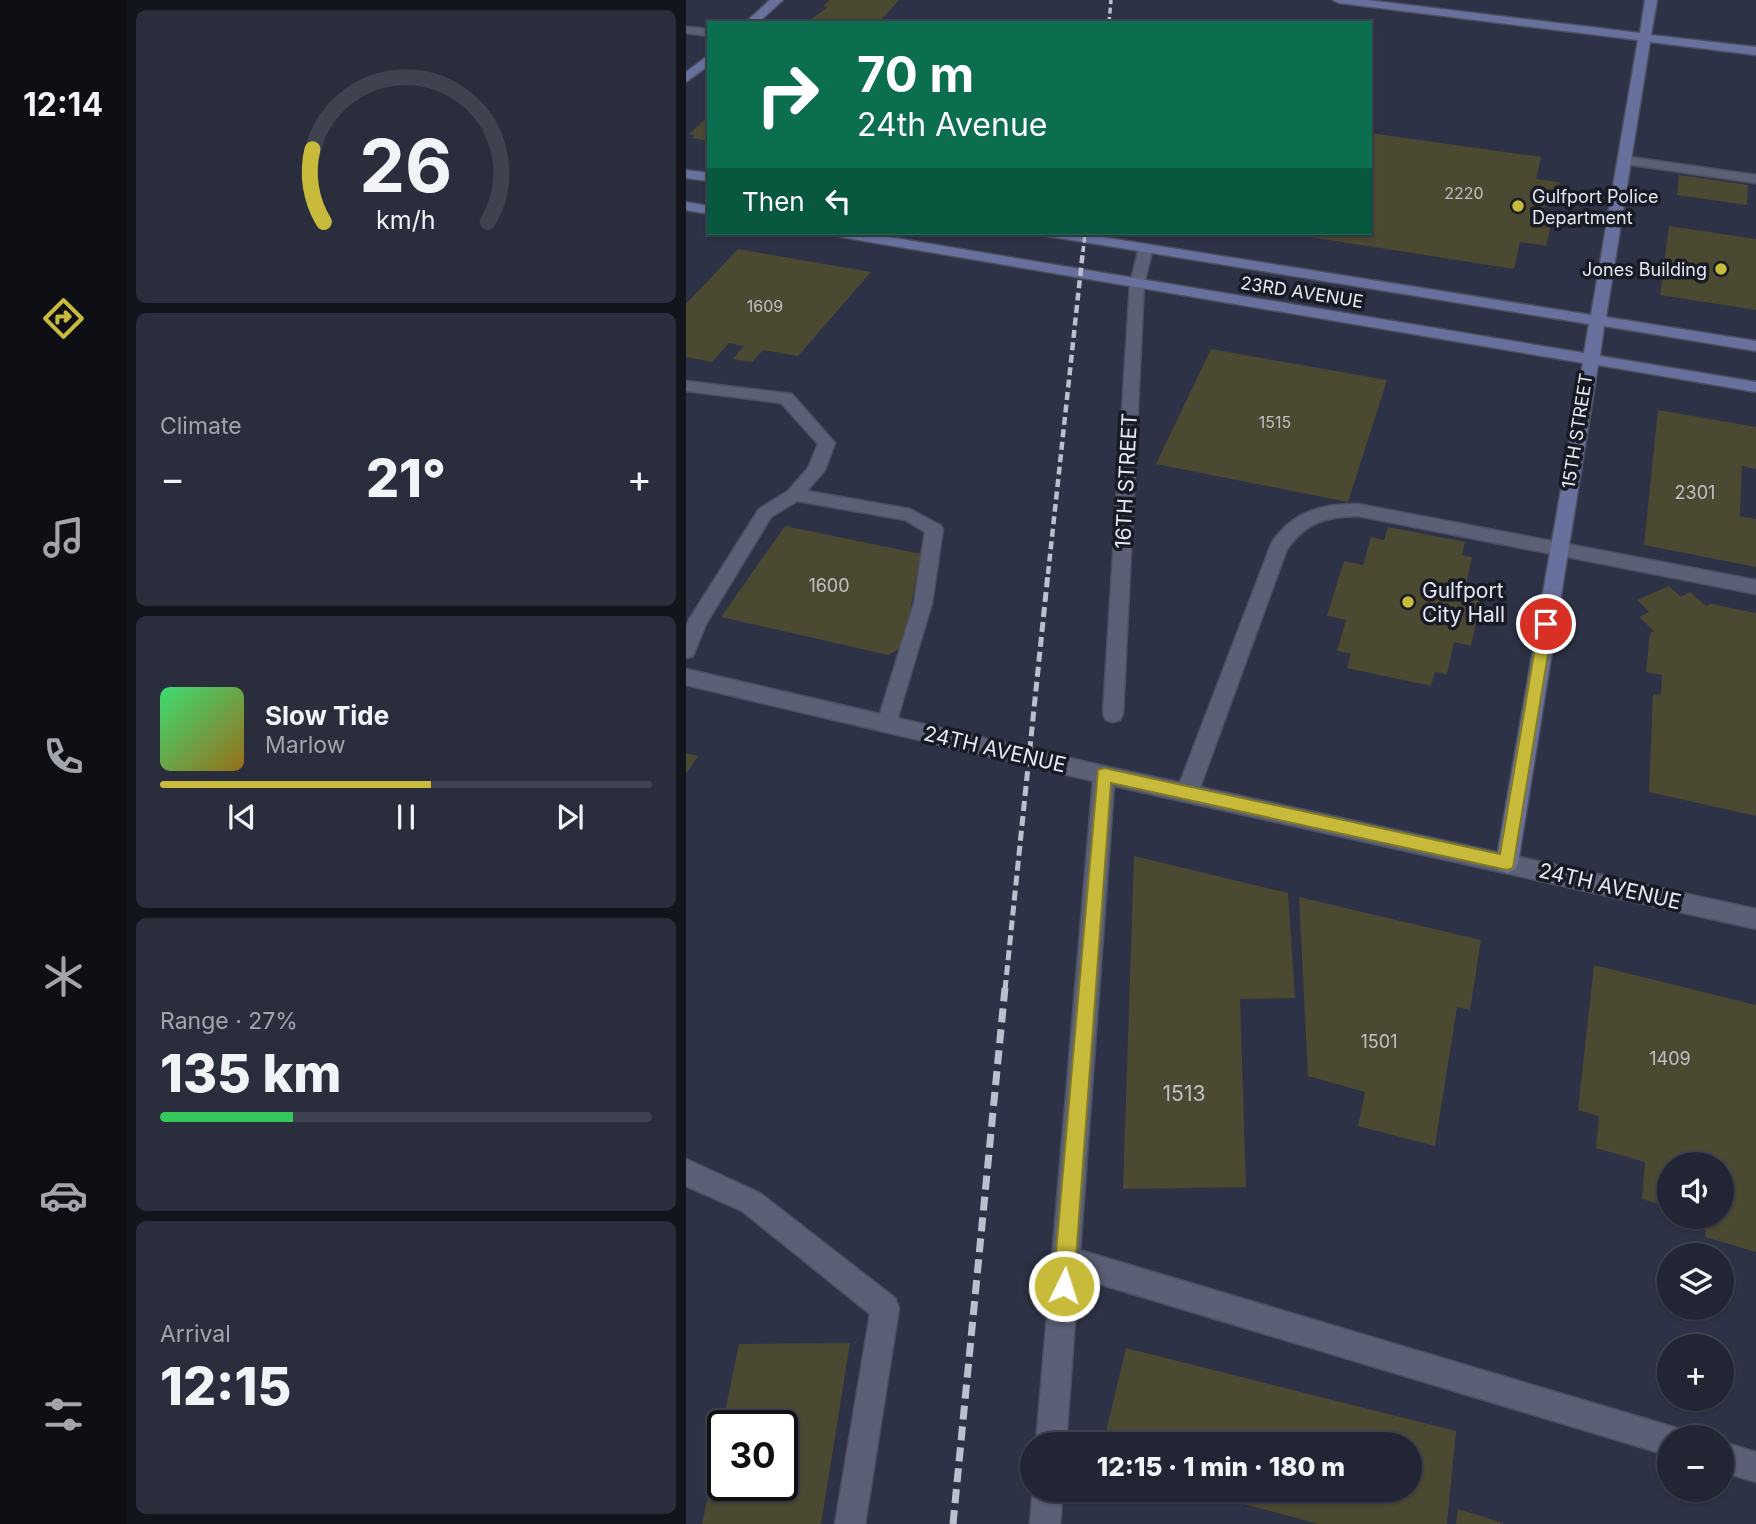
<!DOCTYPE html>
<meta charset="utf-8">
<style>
body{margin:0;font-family:Inter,sans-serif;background:#2a2e3c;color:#f1f3f6;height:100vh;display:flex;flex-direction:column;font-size:26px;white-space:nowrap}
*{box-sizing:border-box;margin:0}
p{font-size:23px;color:#a2a5ac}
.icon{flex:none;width:38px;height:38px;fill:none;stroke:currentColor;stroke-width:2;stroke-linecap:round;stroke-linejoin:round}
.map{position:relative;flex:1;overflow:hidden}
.details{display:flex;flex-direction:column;gap:10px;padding:10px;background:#13151d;width:560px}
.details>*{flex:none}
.banner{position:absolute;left:21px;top:21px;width:665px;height:214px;border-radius:0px;box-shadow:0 2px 5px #0004,0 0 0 2px #3f434f;background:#0b6e4f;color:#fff;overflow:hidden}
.tools{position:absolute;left:971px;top:1152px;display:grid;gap:14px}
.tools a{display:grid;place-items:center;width:77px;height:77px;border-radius:50%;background:#222634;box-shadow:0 2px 5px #0004,0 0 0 2px #3f434f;font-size:35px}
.speed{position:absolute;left:21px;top:1410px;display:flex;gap:14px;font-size:35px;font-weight:700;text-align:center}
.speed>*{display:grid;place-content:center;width:91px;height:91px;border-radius:50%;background:#222634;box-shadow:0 2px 5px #0004,0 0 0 2px #3f434f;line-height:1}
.speed .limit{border:4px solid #111;border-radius:10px;background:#fff;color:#111}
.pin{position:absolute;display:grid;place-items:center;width:60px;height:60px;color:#fff;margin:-30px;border:4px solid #fff;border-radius:50%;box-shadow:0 2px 7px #0007}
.me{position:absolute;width:77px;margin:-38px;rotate:4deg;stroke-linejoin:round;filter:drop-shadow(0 0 5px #0008)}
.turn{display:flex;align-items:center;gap:24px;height:147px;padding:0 35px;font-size:32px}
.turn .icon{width:91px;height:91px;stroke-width:2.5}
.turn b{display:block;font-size:49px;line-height:60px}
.then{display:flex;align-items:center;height:66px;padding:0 35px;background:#0003;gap:14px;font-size:26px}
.big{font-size:52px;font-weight:800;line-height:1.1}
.details .widget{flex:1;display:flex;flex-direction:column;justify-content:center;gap:10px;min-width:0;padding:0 24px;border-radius:10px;background:#2a2e3c}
.details .dial{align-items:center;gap:0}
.dial svg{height:182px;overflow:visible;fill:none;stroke:#3f434f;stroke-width:7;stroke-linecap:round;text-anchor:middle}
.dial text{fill:#f1f3f6;stroke:none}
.song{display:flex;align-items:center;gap:21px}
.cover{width:84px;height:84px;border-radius:10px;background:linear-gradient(135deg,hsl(140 70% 55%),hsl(40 70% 35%))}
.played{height:7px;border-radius:4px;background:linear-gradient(90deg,#c8bb3b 55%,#3f434f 55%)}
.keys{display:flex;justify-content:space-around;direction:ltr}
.heat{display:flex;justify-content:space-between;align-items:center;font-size:38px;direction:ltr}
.charge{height:10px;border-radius:5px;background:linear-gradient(90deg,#34c759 27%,#3f434f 0)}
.trip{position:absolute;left:334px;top:1432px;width:402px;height:70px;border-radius:35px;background:#222634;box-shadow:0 2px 5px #0004,0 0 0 2px #3f434f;font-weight:800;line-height:70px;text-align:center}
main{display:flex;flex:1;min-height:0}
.tabs{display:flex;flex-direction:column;width:126px;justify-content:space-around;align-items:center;background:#0e0f15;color:#a2a5ac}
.tabs .icon{width:49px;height:49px}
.tabs .current{color:#c8bb3b}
.tabs b{font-size:32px;color:#f1f3f6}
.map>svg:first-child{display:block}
.building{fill:#4b4932}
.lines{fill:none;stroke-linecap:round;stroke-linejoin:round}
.lane-casing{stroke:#4c4f60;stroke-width:3}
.street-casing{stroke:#4c4f60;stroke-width:3}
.secondary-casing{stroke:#4c4f60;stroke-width:3}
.lane{fill:#5b6077;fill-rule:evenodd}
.street{fill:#5b6077;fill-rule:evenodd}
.secondary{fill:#68719d;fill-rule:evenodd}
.rail-far3{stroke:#bbc0ce;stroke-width:3.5;stroke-dasharray:6 3.5;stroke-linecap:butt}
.rail-far2{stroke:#bbc0ce;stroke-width:4.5;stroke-dasharray:8 4.5;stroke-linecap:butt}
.rail-far1{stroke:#bbc0ce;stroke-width:5;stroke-dasharray:10 5;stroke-linecap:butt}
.rail{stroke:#bbc0ce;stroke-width:7;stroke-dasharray:14 7;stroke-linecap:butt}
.route{fill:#c8bb3b;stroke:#827a26;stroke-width:2}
.poi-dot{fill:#c8bb3b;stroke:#181a24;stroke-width:2.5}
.labels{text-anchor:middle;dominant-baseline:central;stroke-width:7;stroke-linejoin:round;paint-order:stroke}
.far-number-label{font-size:16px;fill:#bec0c4}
.far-poi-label{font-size:18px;fill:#e4e8f5;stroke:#181a24;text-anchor:start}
.far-street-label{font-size:18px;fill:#e4e8f5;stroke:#181a24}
.number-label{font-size:18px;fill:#bec0c4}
.street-label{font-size:21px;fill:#e4e8f5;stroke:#181a24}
.poi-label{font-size:21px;fill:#e4e8f5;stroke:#181a24;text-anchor:start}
.near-number-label{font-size:21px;fill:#bec0c4}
</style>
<main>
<nav class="tabs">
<b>12:14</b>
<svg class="icon current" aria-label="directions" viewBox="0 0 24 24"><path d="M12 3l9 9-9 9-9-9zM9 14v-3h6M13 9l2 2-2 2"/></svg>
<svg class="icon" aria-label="music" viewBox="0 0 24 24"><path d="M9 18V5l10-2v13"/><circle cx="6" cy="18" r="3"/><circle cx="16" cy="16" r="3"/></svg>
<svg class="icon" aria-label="phone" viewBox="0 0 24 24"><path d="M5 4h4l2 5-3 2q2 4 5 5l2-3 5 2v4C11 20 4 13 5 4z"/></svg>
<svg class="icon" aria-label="climate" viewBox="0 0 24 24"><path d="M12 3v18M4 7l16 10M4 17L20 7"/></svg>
<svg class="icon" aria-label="car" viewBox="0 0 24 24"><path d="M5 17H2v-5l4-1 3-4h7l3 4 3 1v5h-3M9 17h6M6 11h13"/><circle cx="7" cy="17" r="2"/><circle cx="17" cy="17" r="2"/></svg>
<svg class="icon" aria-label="filters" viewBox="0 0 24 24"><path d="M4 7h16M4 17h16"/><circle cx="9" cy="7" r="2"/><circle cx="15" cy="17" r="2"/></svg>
</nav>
<section class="details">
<div class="widget dial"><svg viewBox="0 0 100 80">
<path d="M14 69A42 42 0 1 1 86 69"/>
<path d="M14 69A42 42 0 0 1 9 37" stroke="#c8bb3b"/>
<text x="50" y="56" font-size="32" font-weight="700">26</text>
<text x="50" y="72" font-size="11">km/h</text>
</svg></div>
<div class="widget"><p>Climate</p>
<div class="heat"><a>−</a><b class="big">21°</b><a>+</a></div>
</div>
<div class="widget">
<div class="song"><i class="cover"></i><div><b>Slow Tide</b><p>Marlow</p></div></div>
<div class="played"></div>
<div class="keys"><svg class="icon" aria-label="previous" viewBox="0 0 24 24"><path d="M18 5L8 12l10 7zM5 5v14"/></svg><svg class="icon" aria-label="pause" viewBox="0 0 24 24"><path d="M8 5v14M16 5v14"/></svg><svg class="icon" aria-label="next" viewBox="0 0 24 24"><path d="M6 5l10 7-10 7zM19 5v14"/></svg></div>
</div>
<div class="widget"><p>Range · 27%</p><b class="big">135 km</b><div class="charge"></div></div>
<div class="widget"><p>Arrival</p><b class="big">12:15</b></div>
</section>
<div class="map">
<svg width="1070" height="1524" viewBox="0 0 1070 1524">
<rect width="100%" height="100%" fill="#2d3246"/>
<!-- building -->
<path class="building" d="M144 0H213L196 19 203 20 200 23H120L142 7 137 6Z
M23 116V141L6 138 9 135 3 134Z
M684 133 855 157 850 179 874 182 869 206 859 205 855 220 866 222 860 246 834 242 828 269 605 234 684 233Z
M993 175 1062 185 1061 205 991 195Z
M983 226 1070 239V310L974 295Z
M52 249 185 272 112 356 77 350 66 362 47 359 58 346 43 343 26 362 0 357V304Z
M525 349 701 380 662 502 470 464Z
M972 410 1070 427V469L1056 466 1054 516 1070 519V567L958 545Z
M99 526 235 554 217 647 202 655 35 617Z
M702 527 779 542 776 555 786 557 780 586 797 589 785 646 768 642 761 674 749 672 745 686 661 668 665 654 651 651 660 620 641 616 658 561 677 565 685 537 698 540Z
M983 586 995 597 1004 592 1020 606 1025 604 1070 613V816L963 792 967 694 975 695 976 675 960 672 964 633 968 631 953 617 963 612 951 600Z
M0 753 12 756 0 774Z
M448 856 602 893 609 998 554 999 560 1187 437 1189Z
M613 897 795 940 784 1010 771 1007 749 1146 672 1126 679 1092 622 1076Z
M908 965 1070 1005V1252L1019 1237 1020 1216H1036V1164H984V1207L956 1199 959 1162 910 1148 913 1116 892 1110Z
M164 1343 135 1524H16L36 1431 37 1486H96V1426H36L53 1344Z
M440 1348 770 1431 761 1524H633L504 1490 724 1489V1444H417Z
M772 1509 817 1523V1524H770Z"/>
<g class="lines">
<!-- lane casing -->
<g class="lane-casing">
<path id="lane" d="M0 27 23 29V36L0 33Z
M937 156 1070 175V183L932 163V157Z
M0 381 106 394 149 443 139 470 121 491 224 509 254 525 257 529 246 603 208 730 201 732 194 730 191 724 228 603 239 532 219 520 111 501 85 517 20 624 7 656 0 658V626L4 618 73 509 102 491 122 468 132 444 95 403 0 391Z
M672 504 1070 580V594L672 516C640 517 620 522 601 549L512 793 509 799 501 802 493 799 490 793 586 542C608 511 635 504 672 504Z
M0 1159 74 1193 209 1298 213 1308 179 1524H149L184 1314 56 1211 0 1186Z
M380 1246 984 1426 995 1430 997 1437H984V1456L380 1274 370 1270 366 1260 370 1250Z
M1036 1442 1070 1452V1482L1036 1472Z"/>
</g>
<!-- street casing -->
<g class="street-casing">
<path id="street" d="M460 244 467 248 458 284 437 714 434 720 427 722 420 720 417 714 444 284 453 248Z
M0 669 418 766 1070 909V929L428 786 380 1444H350L407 781 0 685Z
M347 1489H377L374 1524H344Z"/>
</g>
<!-- secondary casing -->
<g class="secondary-casing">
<path id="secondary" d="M84 0H97L72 23H59Z
M647 0H681L954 33 959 0H971L965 35 1070 47V55L964 42 920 317 1070 341V351L918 326 914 356 1070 382V392L912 365 832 863 829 870 821 873 813 870 810 863 897 363 155 237 148 233H179L898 353 903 324 361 236 359 233H391L905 315 952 40 653 3Z
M23 55V65L0 82V72Z
M0 170 23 173V181L0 178Z
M0 202 23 206V214L0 210Z"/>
</g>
<!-- lane -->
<use href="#lane" class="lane"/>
<!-- street -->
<use href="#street" class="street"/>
<!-- secondary -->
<use href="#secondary" class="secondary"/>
<!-- rail-far3 -->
<path class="rail-far3" d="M423 23 425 0
M397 252 399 233"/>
<!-- rail-far2 -->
<path class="rail-far2" d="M362 574 397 250"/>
<!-- rail-far1 -->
<path class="rail-far1" d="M319 990 362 573"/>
<!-- rail -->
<path class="rail" d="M267 1524 319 988"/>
</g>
<!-- route -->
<path class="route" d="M860 618 867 624 827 868 821 870 425 783 388 1286 385 1294 378 1297 370 1294 367 1286 412 770 418 768 814 854 853 624Z"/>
<!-- markers -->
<g class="poi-dot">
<circle cx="832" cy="206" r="7"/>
<circle cx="1035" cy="269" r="7"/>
<circle cx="722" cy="602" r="7"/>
</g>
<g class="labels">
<!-- far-number labels -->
<g class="far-number-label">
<text x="778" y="193">2220</text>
<text x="79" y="306">1609</text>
<text x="589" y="422">1515</text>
</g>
<!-- far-poi labels -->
<g class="far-poi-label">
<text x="846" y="196">Gulfport Police<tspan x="846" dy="21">Department</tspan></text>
<text x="1021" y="269" text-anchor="end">Jones Building</text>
</g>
<!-- far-street labels -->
<g class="far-street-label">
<text transform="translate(616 292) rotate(9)">23RD AVENUE</text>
<text transform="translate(891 431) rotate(-81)">15TH STREET</text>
</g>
<!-- number labels -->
<g class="number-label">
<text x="1009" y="492">2301</text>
<text x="143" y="585">1600</text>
<text x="693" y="1041">1501</text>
<text x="984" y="1058">1409</text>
</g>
<!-- street labels -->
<g class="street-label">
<text transform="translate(440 481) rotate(-87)">16TH STREET</text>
<text transform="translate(309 749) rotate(13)">24TH AVENUE</text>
<text transform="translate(924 886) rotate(13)">24TH AVENUE</text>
</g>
<!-- poi labels -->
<g class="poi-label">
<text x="736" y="590">Gulfport<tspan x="736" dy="24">City Hall</tspan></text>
</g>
<!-- near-number labels -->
<g class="near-number-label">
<text x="498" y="1093">1513</text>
</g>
</g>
</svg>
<div class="tools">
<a><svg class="icon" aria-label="sound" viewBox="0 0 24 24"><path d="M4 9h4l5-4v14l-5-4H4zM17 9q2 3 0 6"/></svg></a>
<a><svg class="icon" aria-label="layers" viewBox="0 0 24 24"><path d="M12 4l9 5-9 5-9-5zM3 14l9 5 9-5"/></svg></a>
<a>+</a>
<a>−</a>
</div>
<div class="speed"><div class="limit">30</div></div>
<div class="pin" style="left:860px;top:624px;background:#d93025"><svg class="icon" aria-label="arrive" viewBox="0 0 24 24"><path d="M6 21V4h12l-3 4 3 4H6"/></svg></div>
<svg class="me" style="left:378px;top:1286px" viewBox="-20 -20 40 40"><circle r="17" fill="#c8bb3b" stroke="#fff" stroke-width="3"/><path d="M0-11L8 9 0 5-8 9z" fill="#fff"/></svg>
<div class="trip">12:15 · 1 min · 180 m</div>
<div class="banner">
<div class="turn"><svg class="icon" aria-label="right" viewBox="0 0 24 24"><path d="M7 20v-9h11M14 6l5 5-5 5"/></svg><div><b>70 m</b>24th Avenue</div></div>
<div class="then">Then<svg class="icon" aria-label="left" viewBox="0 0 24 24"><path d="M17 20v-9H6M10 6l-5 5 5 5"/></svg></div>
</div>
</div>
</main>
